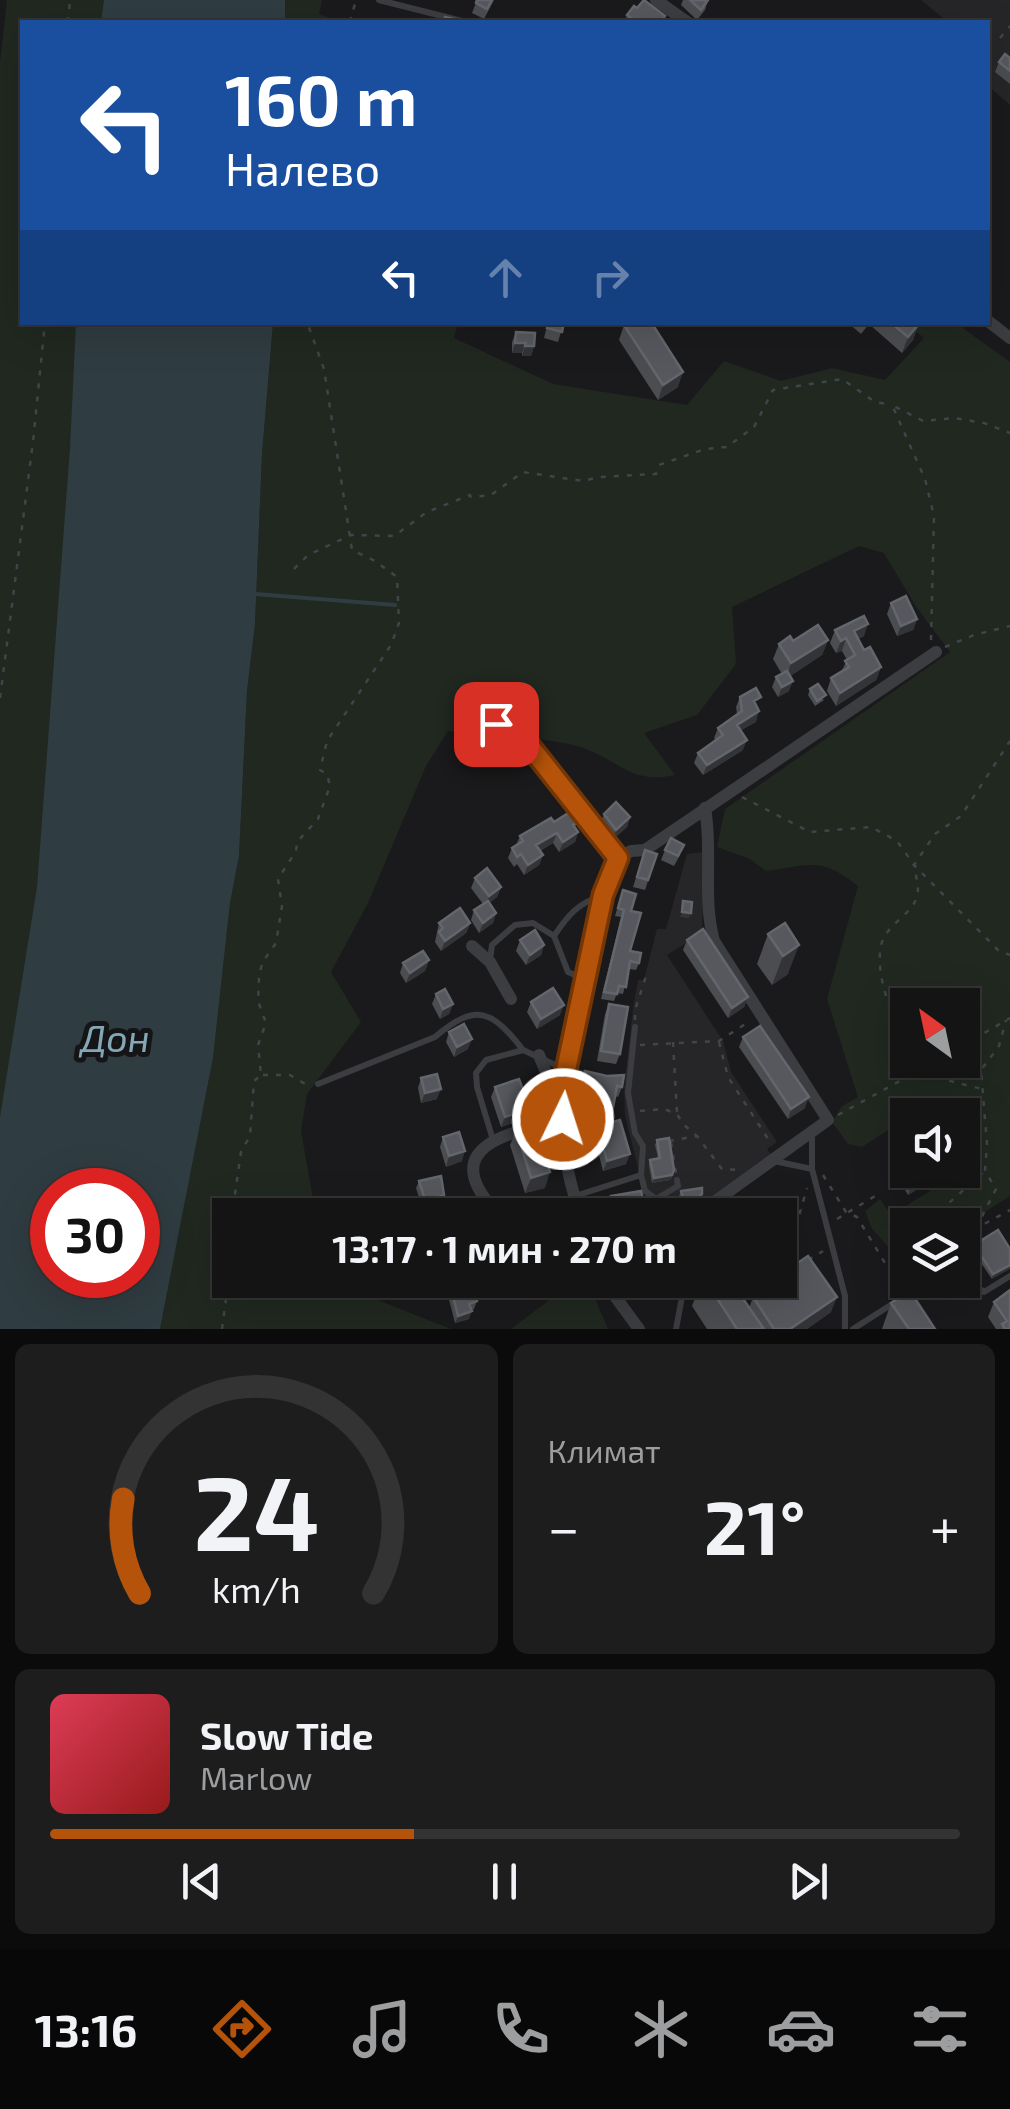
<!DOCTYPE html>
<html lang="ru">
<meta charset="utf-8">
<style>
body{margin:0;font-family:"Exo 2",sans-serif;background:#1d1d1e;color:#f1f3f6;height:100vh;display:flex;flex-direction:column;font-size:38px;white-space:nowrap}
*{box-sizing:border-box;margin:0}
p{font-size:32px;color:#9d9ea0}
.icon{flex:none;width:55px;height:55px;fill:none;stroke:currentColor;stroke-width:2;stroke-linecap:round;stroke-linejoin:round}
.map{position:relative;height:1329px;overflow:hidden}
.panel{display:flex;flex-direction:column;gap:15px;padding:15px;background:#0b0b0c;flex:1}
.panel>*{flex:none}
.guide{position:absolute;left:20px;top:20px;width:970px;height:305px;border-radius:0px;box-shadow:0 10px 40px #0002,0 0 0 2px #333334;background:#1a4fa0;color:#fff;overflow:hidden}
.needle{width:65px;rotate:327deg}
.tools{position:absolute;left:890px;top:988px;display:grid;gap:20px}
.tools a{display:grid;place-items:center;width:90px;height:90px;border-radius:0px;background:#141415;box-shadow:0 10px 40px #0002,0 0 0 2px #333334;font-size:50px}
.speed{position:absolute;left:30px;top:1168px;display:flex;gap:20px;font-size:50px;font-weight:700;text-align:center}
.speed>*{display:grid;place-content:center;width:130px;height:130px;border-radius:50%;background:#141415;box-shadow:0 10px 40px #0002,0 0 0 2px #333334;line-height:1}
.speed .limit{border:15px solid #d22;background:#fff;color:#111}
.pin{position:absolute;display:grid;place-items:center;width:85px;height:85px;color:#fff;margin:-42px;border-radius:20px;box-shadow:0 5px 15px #0006}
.me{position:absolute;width:110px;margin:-55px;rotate:4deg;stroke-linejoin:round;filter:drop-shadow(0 0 8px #0008)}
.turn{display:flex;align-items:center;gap:35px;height:210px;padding:0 40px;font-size:45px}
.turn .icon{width:130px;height:130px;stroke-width:2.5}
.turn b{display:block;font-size:70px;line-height:85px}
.lanes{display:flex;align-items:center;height:95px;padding:0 40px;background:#0003;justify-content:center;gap:50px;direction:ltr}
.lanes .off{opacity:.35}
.big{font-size:75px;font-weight:700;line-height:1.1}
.panel .card{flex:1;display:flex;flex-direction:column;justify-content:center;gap:15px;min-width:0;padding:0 35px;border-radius:15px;background:#1d1d1e}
.panel .dial{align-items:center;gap:0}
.dial svg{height:260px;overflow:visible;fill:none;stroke:#333334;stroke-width:7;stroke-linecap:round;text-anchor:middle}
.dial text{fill:#f1f3f6;stroke:none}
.song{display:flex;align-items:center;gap:30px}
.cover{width:120px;height:120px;border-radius:15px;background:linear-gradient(135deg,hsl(350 70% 55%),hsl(0 70% 35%))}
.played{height:10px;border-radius:5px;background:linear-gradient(90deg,#b45309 40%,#333334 40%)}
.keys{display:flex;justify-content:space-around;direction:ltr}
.heat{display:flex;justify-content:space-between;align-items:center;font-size:55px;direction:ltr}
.panel .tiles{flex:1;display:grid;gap:15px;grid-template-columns:1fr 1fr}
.card:last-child{grid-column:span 2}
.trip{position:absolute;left:212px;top:1198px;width:585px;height:100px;border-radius:0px;background:#141415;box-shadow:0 10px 40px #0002,0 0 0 2px #333334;font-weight:700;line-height:100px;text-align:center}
.tab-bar{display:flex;height:160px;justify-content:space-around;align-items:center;background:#080808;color:#9d9ea0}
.tab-bar .icon{width:70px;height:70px}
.tab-bar .selected{color:#b45309}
.tab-bar b{font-size:45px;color:#f1f3f6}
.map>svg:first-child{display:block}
.built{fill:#262629}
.green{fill:#202820;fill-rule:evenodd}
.water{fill:#2f3c41;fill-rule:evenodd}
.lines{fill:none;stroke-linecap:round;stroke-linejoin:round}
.stream{stroke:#2f3c41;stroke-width:4}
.path{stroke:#414448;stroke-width:2.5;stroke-dasharray:5 8;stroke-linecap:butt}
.lane{stroke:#3b3d41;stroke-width:6}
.street{stroke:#3b3d41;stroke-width:12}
.wall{fill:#4b4d51}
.shaded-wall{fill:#333437}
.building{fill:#56585d;stroke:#63666c;stroke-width:2.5}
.route-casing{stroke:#753606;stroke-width:25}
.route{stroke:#b45309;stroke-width:18}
.labels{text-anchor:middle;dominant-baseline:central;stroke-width:10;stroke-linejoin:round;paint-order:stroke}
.water-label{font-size:38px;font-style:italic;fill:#84a7b6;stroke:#151517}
</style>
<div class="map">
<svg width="1010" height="1329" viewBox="0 0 1010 1329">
<rect width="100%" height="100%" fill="#1a1a1c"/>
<!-- built -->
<path class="built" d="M921 0H1010V105L988 86V22H948Z
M704 852 702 933 667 955 723 1041 731 1072 777 1142 767 1149 771 1155 690 1215H650L625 1116 624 1088 633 1009 638 980H644L657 929H666L687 854Z"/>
<!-- green -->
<path class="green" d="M7 0H111L107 22H22V322L81 323 56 728 25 1018 0 1145V62Z
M285 0H322L319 14 339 22H285Z
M273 323H458L454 338 553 384 687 405 724 361 781 381 832 368 885 380 924 338 905 323H956L1010 362V1196L963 1226 908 1225 907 1260 903 1263 872 1229 865 1211 880 1199 889 1212 904 1207 969 1167 963 1149 962 1115H939L925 1106 862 1147 848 1144 832 1122 842 1106 858 1097 827 999 858 886C821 856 810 865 766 871L750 859 717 847 725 809 950 652 917 608 884 553 859 546 732 607 736 664 697 715 644 733 675 775C628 786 618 756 573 745 532 736 489 734 448 731L426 766 368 903 331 972 361 1022 307 1094 301 1131 316 1215H230V1280H327L451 1329H160L213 1058 230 903 239 856 247 691 255 624 262 454ZM908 1005H962V1060H908Z
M572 1283 591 1289 608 1329H511Z"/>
<!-- water -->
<path class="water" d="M104 0H285V22H101Z
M76 323H273L262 454 255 624 247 691 239 856 230 903 213 1058 160 1329H0V1117L37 887 70 448ZM52 1190H138V1275H52Z"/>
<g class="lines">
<!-- stream -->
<path class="stream" d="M255 594 395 605"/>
<!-- path -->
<path class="path" d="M68 22 70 0
M350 22 356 0
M1000 38 1010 26
M294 569 308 555 351 535 394 536 427 512 470 495 471 497 491 495 523 472 583 481 599 477 656 474 659 465 705 449 727 447 754 427 773 390 842 379 875 402 892 405
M931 640 934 516 925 479 892 405 923 421 954 418 984 423 1010 433
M945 647 974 635 1010 626
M0 698 33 442 45 322
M742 797 810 832 871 827 897 841 914 865 998 950 1010 955
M635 1020V1010L647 973
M673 1042 677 1113
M719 1042 728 1077 772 1145
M908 1043C892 1018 875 976 881 946 885 924 913 915 917 896 920 884 915 876 914 865L935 834 961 816 1010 741
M640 1045 719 1041 750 1021
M962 1046 1010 1018
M917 1060C930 1080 961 1083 982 1089
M263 1075H290L307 1085
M640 1111 664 1109 677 1114 683 1124 696 1135
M838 1115 938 1060
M669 1141 697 1136 722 1169 739 1170
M671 1142 676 1173
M823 1175 846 1212 857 1217 899 1286
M837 1219 880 1193
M918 1225 934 1216 983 1173
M976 1228 996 1189 985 1171 987 1144 981 1070 999 1046 1006 1020
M962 1236 1010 1210
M230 1241 229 1218 224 1208 231 1203 235 1194 241 1152 250 1136 254 1081 261 1075 258 1045 266 1023 258 1001 259 978 262 963 276 943 282 906 278 879 296 851 297 842 318 819 330 786 327 774 320 770 327 741 391 645 399 623 397 577 375 561 352 550 324 369 307 322
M808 1260 823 1251
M785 1264 807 1188
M663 1280 677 1293
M899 1283 896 1268 908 1235
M222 1329 230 1269"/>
<!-- lane -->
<path class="lane" d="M379 0 466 22
M496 724 528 744 617 857
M554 936 568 972 586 980
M490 960 492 945 515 925 533 923 554 936C568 915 578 903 603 895
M635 1027 628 1093 635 1133 643 1146 641 1175 645 1191 656 1199 678 1186 677 1180
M318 1084 435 1037C476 1002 492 1010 523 1050
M812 1130V1169
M493 1140 477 1087 476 1073 486 1060 523 1050 566 1070 591 1075
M774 1161 812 1169 845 1296V1329
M575 1196 641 1175
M962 1276 984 1292 1010 1276
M491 1292 516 1280
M676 1329 682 1297 705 1280
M853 1329 897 1301 916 1280"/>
<!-- street -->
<path class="street" d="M656 0 687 22
M988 321 1010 338
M472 946 490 962 511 999
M539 1055 561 1110
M499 1215C433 1147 508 1132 563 1121
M581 1215C547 1129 571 1062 588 978 596 936 602 897 618 858L631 851 645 850 936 652
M696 1215 828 1120 714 941C702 897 713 852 705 808
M603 1280 639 1329"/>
</g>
<!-- wall -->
<path class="wall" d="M477 0H494L484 19 472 13Z
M683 0H708L705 10 697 20 681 5Z
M637 8 665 16 662 22H624L627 15Z
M1010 58V84L995 72 999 62Z
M548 322H564L558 342 544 338Z
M847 322H915L918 325 913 340 902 353 869 324 861 334Z
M624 325 678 387 658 400 619 340Z
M516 332 534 346 531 356H522V353H512V342Z
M891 603 917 619 913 630 897 636 887 614Z
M835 630 864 636 858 639 864 650 881 667 876 680 836 706 827 691 831 678 841 672 847 660 842 651 836 653 830 643Z
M828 640 822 655 790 676 789 691 778 697 772 687 776 677 782 674 773 659 779 644 793 641Z
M810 689 824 700 815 706 808 695Z
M740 697 757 707 756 722 740 730 743 750 703 775 694 763 698 753 716 740 714 738 718 728 737 714 736 707Z
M604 814 630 817 627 827 612 840 600 824Z
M554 822H577L575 828 578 832 575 842 559 852 553 843 540 851 543 855 539 865 524 875 517 864 514 867 508 858 512 848 516 845 520 836Z
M645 850 657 854 645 890 633 887Z
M665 850 680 855 674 866 661 860Z
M475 878 501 887 497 897 489 903 496 913 493 923 479 933 471 920 474 910 483 904 471 888Z
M623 890 631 911 630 951 639 963 636 970 629 969 623 994 617 993 614 1001 601 999 621 917 615 916Z
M439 923H470L466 933 441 951 435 942Z
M785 923 788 974 772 985 757 964 768 934Z
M520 940 544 945 541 955 526 965 516 951Z
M687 940 748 997 744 1007 728 1018 683 950Z
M429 960 425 971 406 983 400 973 403 963Z
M436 994 453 1004 449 1014 440 1019 432 1004Z
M531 1002 560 1015 537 1029 527 1012Z
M609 1004 620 1054 616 1064 597 1061 605 1014Z
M449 1032 468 1049 454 1057 446 1042Z
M743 1037 805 1108 788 1119 739 1047Z
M585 1071 622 1087 618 1097 615 1096 609 1123 626 1164 603 1171 594 1136 597 1126 608 1123 589 1119 591 1102 578 1100 581 1081Z
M421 1078 437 1099 421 1103 418 1088Z
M495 1087 525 1095 523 1102 522 1120 501 1127 491 1097Z
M516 1130 545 1188 525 1193 510 1145Z
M443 1137 462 1161 446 1167 440 1147Z
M657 1140 673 1175 670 1180 652 1183 649 1165 650 1160 658 1158 655 1145Z
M908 1151V1170H949L932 1179 929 1174 921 1179 916 1190 908 1195 896 1174 903 1154Z
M419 1181 444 1195 441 1203 438 1204 441 1215H417L420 1207H422L416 1188Z
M681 1191 702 1194 701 1199 684 1215 679 1196Z
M611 1196 644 1203 656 1215H618L617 1214 610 1215 607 1206Z
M548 1203 574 1215H543Z
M974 1245 1010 1249 992 1279 972 1250Z
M444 1280H470L477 1301 474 1309 471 1310 469 1319 455 1323Z
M702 1280H730L749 1308 755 1292 831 1312 807 1329H707L692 1306Z
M1010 1290V1329H996L988 1317 994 1302Z
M891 1303 935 1329H882Z"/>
<!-- shaded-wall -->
<path class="shaded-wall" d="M918 325 913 340 902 353 908 337Z
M515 343H526L522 353H512Z
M525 346H534L531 356H522Z
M683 372 678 387 658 400 663 385Z
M917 619 913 630 897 636 901 626Z
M868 624 864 636 850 644 854 631Z
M846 638 842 651 836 653 841 641Z
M828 640 822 655 786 679 791 663Z
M881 667 876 680 836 706 840 693Z
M793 681 789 691 778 697 782 687Z
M759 711 756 722 733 735 737 725Z
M747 740 743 750 703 775 707 765Z
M630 817 627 827 612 840 616 830Z
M578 832 575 842 559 852 563 842Z
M557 833 553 843 533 855 536 845Z
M543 855 539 865 524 875 528 865Z
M501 887 497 897 485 906 489 896Z
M682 912 691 913 689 918 680 917Z
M496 913 493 923 479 933 483 923Z
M470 923 466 933 441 951 445 941Z
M544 945 541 955 526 965 530 955Z
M799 945 788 974 772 985 783 956Z
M429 960 425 971 406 983 410 973Z
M748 997 744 1007 728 1018 732 1008Z
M453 1004 449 1014 440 1019 443 1009Z
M564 1005 560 1015 537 1029 541 1019Z
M472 1039 468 1049 454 1057 457 1047Z
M441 1089 437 1099 421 1103 425 1093Z
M809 1097 805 1108 788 1119 791 1109Z
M525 1110 522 1120 501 1127 505 1117Z
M465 1151 462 1161 446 1167 449 1156Z
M630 1154 626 1164 603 1171 607 1161Z
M917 1170H931L929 1174 921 1179 916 1190 908 1195Z
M936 1170H949L932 1179Z
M550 1172 545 1188 525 1193 531 1178Z
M672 1175 670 1180 652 1183 654 1178Z
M702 1194 701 1199 684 1215 686 1210Z
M621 1203 617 1214 610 1215 614 1206Z
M1010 1265V1269L992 1279 993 1274Z
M837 1297 831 1312 807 1329H790Z
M472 1311 469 1319 455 1323 458 1316Z"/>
<!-- building -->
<path class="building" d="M477 0H492L487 9 476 3Z
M644 0 665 16 660 22H637L627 15 634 6 637 8Z
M690 0H708L701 10Z
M445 17 467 22H444Z
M1005 54 1010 58V71L999 62Z
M549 322H564L562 332 547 328Z
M628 322H651L683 372 663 385 624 325Z
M890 322H915L918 325 908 337Z
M516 332 535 333 534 346H525L526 343H515Z
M906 596 917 619 901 626 891 603Z
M864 616 868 624 854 631 864 650 870 647 881 667 840 693 831 678 849 667 845 661 855 655 846 638 841 641 835 630Z
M818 625 828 640 791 663 779 644 790 636 793 641Z
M787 671 793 681 782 687 776 677Z
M818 684 826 695 817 701 810 689Z
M756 688 761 697 754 701 759 711 737 725 747 740 707 765 698 753 723 735 718 728 742 711 740 697Z
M616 802 630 817 616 830 604 814Z
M570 812 577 822 573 825 578 832 563 842 557 833 536 845 543 855 528 865 521 854 517 857 512 848 523 841 520 836 551 818 554 822Z
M671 838 684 845 678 856 665 850Z
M645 850 657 854 648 880 637 877Z
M487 868 501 887 489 896 475 878Z
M623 890 636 894 631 911 641 913 630 951 641 953 639 963 630 961 626 987 619 986 617 994 604 992 624 910 618 908Z
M488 901 496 913 483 923 474 910Z
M683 901 692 902 691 913 682 912Z
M460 908 470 923 445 941 439 932 443 928 439 923Z
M785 923 799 945 783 956 768 934Z
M703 929 748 997 732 1008 687 940Z
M535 930 544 945 530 955 520 940Z
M423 951 429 960 410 973 403 963Z
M553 988 564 1005 541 1019 531 1002Z
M445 989 453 1004 443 1009 436 994Z
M609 1004 628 1007 620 1054 601 1051Z
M464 1024 472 1039 457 1047 449 1032Z
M760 1026 809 1097 791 1109 743 1037Z
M585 1071 607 1076 624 1075 622 1087 617 1086 612 1113 592 1109 595 1092 582 1090Z
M437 1074 441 1089 425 1093 421 1078Z
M519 1079 525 1095 521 1096 525 1110 505 1117 495 1087Z
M620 1120 630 1154 607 1161 597 1126Z
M535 1124 550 1172 531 1178 516 1130Z
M459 1132 465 1151 449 1156 443 1137Z
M669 1138 674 1170 672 1175 654 1178 650 1160 660 1158 657 1140Z
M441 1176 444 1195 436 1198 441 1215H422L420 1207 427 1206 419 1181Z
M702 1188V1194L686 1210 681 1191Z
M641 1191 644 1203 652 1200 656 1215H624L621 1203 614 1206 611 1196Z
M569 1197 574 1215H551L548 1203Z
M998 1230 1010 1249V1265L993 1274 974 1245Z
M808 1256 837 1297 790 1329H774L753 1297 755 1292 772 1280H780V1275Z
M449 1280H470L477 1301 469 1304 472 1311 458 1316Z
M705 1280H730L764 1329H737Z
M1010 1290V1329H1005L1002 1324 1007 1321 994 1302Z
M910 1291 935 1329H909L891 1303Z"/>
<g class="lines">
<!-- route casing -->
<g class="route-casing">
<path id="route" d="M496 724 528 744 618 858 603 895 566 1070 563 1119"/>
</g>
<!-- route -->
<use href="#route" class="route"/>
</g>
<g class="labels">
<!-- water labels -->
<g class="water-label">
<text x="115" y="1037">Дон</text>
</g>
</g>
</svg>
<div class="tools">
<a><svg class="needle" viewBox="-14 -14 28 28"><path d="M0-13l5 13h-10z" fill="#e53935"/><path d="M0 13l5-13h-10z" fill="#9d9ea0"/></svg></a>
<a><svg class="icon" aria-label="sound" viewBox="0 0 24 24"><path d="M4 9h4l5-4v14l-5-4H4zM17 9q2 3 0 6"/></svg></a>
<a><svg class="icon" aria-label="layers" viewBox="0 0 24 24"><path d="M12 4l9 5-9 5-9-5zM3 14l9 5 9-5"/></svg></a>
</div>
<div class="speed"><div class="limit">30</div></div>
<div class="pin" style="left:496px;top:724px;background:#d93025"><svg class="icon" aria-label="arrive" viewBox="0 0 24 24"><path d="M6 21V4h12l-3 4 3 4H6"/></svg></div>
<svg class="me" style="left:563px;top:1119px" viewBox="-20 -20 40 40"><circle r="17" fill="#b45309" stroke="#fff" stroke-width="3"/><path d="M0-11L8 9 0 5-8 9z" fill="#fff"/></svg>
<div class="trip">13:17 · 1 мин · 270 m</div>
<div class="guide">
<div class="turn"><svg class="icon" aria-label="left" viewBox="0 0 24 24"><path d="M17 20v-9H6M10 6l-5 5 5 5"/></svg><div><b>160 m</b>Налево</div></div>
<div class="lanes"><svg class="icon" aria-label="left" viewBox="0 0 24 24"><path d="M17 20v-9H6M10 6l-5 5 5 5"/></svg><svg class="icon off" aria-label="ahead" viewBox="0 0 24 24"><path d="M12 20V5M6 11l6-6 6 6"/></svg><svg class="icon off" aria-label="right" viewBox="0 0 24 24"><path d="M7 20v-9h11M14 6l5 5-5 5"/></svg></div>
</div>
</div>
<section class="panel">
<div class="tiles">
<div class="card dial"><svg viewBox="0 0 100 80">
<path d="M14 69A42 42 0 1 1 86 69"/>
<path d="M14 69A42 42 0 0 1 9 40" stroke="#b45309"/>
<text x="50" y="56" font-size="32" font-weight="700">24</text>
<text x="50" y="72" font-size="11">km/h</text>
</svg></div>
<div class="card"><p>Климат</p>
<div class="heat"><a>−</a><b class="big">21°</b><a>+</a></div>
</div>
<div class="card">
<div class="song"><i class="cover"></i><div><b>Slow Tide</b><p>Marlow</p></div></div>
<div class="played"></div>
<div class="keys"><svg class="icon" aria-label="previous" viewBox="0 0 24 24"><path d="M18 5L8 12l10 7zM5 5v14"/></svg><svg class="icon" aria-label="pause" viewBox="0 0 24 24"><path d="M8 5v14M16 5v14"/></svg><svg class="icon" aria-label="next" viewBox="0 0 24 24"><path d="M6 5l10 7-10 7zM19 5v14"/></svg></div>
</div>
</div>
</section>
<nav class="tab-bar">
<b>13:16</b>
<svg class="icon selected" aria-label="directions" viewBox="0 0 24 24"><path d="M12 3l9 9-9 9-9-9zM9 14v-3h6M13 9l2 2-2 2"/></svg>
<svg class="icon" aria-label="music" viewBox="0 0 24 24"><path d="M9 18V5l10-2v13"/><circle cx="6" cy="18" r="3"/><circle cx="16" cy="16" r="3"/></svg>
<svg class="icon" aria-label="phone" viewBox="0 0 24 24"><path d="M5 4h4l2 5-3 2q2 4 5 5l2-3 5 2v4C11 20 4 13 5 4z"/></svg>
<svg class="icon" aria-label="climate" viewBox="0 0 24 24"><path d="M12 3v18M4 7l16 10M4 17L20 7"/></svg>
<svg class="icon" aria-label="car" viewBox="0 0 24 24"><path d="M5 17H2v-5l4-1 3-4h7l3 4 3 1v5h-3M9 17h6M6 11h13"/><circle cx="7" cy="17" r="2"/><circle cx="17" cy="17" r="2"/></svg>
<svg class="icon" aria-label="filters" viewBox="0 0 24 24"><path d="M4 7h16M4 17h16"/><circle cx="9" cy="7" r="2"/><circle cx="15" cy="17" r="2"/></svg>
</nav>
